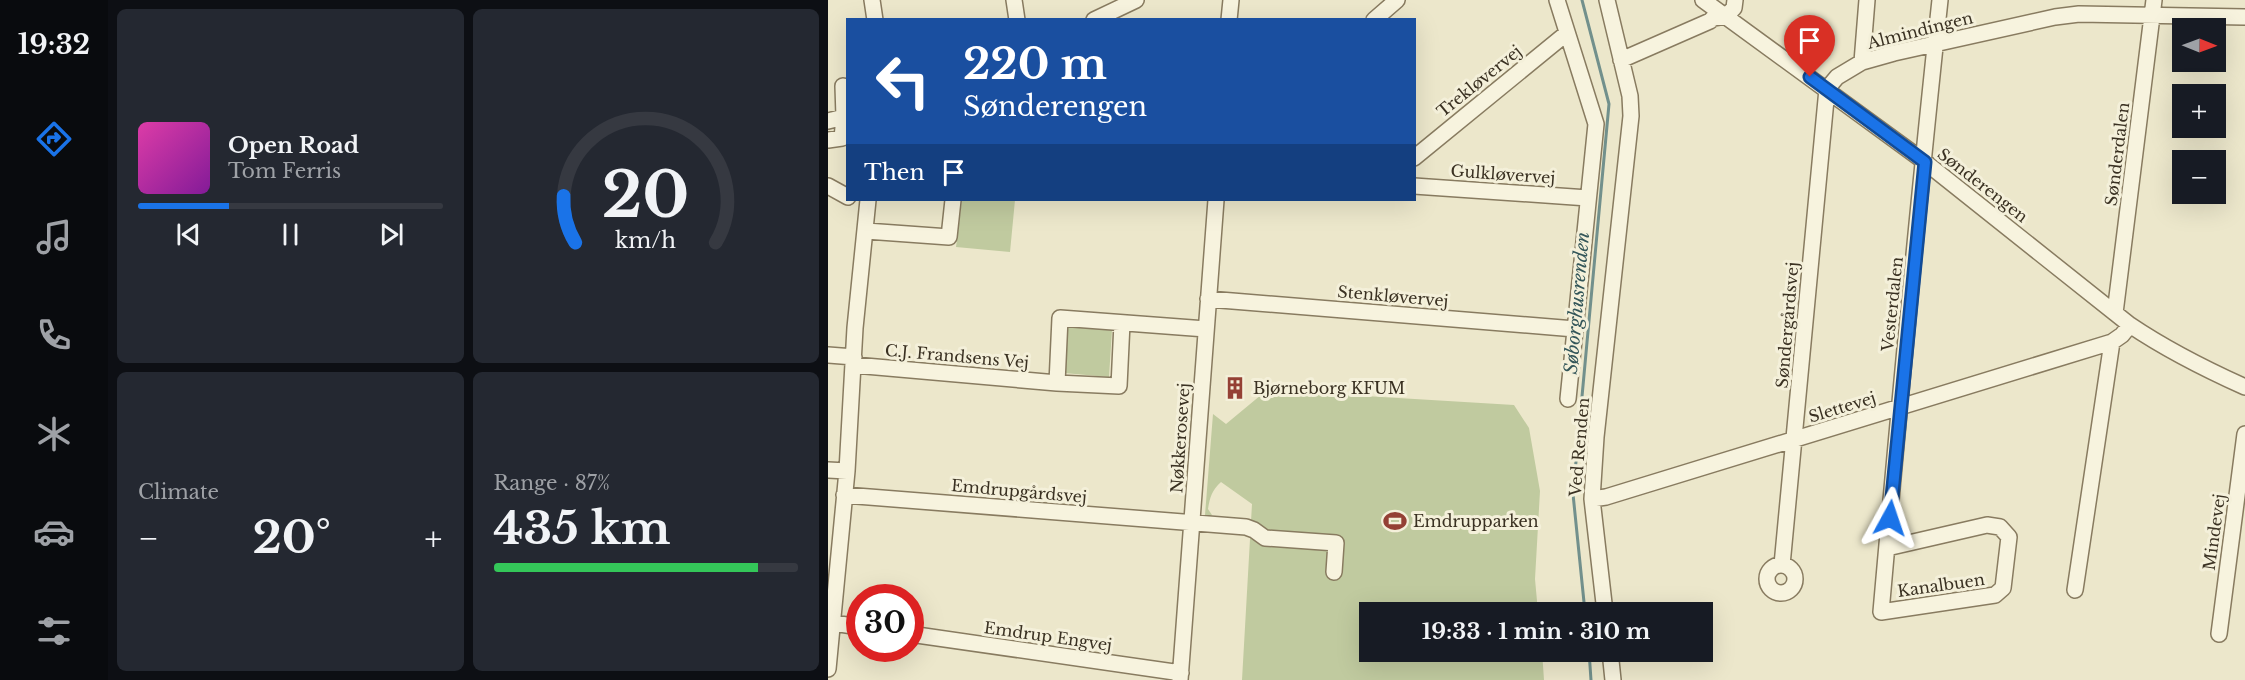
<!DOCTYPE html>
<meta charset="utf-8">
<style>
body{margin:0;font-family:"Libre Baskerville",serif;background:#242831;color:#f1f3f6;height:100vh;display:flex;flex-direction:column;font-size:22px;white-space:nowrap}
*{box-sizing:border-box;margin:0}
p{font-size:20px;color:#9ea1a6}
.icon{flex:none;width:33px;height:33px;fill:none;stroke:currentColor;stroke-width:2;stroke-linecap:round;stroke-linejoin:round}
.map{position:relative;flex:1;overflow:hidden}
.details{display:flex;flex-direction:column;gap:9px;padding:9px;background:#0d0f14;width:720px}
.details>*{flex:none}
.banner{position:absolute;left:18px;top:18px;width:570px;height:183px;border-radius:0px;box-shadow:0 6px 24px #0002;background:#1a4fa0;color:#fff;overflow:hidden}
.needle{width:39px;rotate:91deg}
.controls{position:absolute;left:1344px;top:18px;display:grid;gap:12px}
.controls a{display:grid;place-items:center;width:54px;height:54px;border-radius:0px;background:#171b24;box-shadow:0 6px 24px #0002;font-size:30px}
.speed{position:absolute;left:18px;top:584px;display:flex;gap:12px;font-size:30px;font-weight:700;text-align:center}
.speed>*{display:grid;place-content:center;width:78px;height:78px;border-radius:50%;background:#171b24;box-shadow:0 6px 24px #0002;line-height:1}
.speed .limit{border:9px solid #d22;background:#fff;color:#111}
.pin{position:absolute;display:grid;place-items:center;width:51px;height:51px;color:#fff;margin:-62px -26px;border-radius:50% 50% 50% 0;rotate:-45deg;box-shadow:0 0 6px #0007}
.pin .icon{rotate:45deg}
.me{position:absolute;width:66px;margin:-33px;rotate:5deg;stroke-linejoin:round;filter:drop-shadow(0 0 4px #0008)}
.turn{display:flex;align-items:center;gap:21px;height:126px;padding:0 18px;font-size:27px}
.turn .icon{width:78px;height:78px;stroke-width:2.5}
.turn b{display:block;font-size:42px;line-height:51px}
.then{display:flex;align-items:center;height:57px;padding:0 18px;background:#0003;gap:12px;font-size:22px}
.big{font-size:45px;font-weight:800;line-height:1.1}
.details .widget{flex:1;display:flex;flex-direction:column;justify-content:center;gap:9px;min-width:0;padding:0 21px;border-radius:9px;background:#242831}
.details .dial{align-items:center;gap:0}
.dial svg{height:156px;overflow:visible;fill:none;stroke:#363941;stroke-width:7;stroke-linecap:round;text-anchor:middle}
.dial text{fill:#f1f3f6;stroke:none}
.song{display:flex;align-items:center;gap:18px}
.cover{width:72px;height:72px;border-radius:9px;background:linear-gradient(135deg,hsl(320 70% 55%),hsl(290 70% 35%))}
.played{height:6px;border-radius:3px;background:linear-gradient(90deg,#1a73e8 30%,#363941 30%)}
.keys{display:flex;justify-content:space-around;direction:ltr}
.heat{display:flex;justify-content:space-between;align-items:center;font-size:33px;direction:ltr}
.charge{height:9px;border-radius:4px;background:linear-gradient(90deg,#34c759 87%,#363941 0)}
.details .tiles{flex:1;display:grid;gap:9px;grid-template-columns:repeat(2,1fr)}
.trip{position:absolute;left:531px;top:602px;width:354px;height:60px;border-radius:0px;background:#171b24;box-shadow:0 6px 24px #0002;font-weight:800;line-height:60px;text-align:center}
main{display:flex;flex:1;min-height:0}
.tabs{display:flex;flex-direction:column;width:108px;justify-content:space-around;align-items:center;background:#090b0e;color:#9ea1a6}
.tabs .icon{width:42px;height:42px}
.tabs .selected{color:#1a73e8}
.tabs b{font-size:27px;color:#f1f3f6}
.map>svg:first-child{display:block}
.green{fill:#c0ca9f}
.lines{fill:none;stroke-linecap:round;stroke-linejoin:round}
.stream{stroke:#72908c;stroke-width:3}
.minor-casing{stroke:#887b60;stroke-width:18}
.minor{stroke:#f7f3de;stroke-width:15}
.route-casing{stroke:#114b97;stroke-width:15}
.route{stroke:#1a73e8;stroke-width:10}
.labels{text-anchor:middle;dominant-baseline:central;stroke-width:6;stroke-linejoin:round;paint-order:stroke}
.street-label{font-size:16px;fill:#3a3122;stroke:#f4f0da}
.poi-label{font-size:16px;fill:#3a3122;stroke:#f4f0da;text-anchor:start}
.water-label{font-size:18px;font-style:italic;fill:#335659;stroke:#f4f0da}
</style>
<main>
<nav class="tabs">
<b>19:32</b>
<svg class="icon selected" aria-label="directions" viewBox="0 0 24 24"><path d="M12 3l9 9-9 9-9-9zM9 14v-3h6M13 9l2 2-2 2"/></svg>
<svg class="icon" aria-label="music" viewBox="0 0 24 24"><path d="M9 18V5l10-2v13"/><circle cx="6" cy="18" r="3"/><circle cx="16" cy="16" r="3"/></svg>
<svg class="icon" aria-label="phone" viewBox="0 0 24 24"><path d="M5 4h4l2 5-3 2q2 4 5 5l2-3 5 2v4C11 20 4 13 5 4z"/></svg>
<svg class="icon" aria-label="climate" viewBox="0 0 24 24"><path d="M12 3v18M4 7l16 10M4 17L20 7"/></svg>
<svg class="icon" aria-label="car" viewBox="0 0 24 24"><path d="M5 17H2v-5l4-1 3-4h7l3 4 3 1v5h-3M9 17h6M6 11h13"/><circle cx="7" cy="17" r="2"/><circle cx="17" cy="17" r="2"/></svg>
<svg class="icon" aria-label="filters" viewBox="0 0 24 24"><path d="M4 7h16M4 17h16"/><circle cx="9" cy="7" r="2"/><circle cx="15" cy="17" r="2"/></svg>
</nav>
<section class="details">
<div class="tiles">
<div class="widget">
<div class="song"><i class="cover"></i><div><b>Open Road</b><p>Tom Ferris</p></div></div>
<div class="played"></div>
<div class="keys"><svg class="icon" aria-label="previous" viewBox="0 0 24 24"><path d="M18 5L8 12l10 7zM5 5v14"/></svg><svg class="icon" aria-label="pause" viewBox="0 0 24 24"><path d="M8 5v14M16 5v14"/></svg><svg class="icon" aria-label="next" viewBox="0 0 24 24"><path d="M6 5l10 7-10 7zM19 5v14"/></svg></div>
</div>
<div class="widget dial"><svg viewBox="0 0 100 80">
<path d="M14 69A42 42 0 1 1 86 69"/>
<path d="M14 69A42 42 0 0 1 8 45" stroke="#1a73e8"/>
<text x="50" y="56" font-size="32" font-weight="700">20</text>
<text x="50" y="72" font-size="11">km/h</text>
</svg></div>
<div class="widget"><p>Climate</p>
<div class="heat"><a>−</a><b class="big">20°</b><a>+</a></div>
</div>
<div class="widget"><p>Range · 87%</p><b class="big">435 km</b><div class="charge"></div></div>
</div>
</section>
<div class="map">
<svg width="1417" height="680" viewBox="0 0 1417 680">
<rect width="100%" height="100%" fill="#ece7cb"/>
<!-- green -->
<path class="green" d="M134 200H187L182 252 128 247Z
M240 327 284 330 281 377 236 373Z
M439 390 686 405 701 428 712 491 707 579 710 612H542V651H714L716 680H414L424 504 393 482C384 490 382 497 380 509L384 515 379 519 377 515 385 414 398 424Z"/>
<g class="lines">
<!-- stream -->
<path class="stream" d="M754 0 781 104 745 494 757 612
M761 651 763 680"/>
<!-- minor casing -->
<g class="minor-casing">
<path id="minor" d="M44 0 47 20
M186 0 189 20
M729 0 768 124 740 399
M875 0 1097 162 1302 325C1339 350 1377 369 1417 387
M266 20 308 0
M401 20 403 0
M546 20 569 0
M793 60 882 21 885 18 898 16 906 8 907 0
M1034 62 1039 0
M0 121 16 117 15 86
M0 140 14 138 16 117
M586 158 739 33
M0 186 20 197
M586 186 760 198
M38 231 121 237 125 200
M380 299 747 329
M1287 313 1326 0
M294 323 291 386 229 383 232 318C281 322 329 325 378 329
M0 355 26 357
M26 365 229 383
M0 470 19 471
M16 495 418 527 426 530 437 538 508 543 506 572
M764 499 778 497 1284 342 1294 335 1302 325
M1059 548 1159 525 1172 527 1181 537 1175 588 1167 595 1053 612C1071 408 1090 204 1112 0
M939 579a14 14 0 1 1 28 0a14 14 0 1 1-28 0Z
M954 565 999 89 1009 77 1034 62 1066 53 1227 17 1251 14 1417 17
M1247 590 1284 342
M777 612 764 499 768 437 803 116 802 96 779 0
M5 623 32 627
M82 634 353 673
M1391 634 1417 434
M782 651 785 680
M0 669 19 471 27 328 40 200
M352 680 388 200"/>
</g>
<!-- minor -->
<use href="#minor" class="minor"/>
</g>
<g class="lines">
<!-- route casing -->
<g class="route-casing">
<path id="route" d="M982 77 1097 162 1062 518"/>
</g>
<!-- route -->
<use href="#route" class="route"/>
</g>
<!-- icons -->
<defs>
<g id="building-bare" transform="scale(1.8)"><path d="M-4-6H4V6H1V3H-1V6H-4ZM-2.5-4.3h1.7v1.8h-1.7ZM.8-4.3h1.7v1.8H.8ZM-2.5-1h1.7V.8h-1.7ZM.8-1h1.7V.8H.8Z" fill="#944034" stroke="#f4f0da" stroke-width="2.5" paint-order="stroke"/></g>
<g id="stadium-bare" transform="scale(1.8)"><path d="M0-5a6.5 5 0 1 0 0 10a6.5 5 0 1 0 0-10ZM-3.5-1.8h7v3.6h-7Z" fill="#944034" stroke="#f4f0da" stroke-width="2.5" paint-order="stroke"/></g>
</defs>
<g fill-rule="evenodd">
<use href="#building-bare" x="407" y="388"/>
<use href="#stadium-bare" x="567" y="521"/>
</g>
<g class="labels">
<!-- street labels -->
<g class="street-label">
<text transform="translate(1092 30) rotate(-14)">Almindingen</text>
<text transform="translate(651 81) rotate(-39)">Trekløvervej</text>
<text transform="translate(1289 154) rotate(-83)">Sønderdalen</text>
<text transform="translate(675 174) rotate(4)">Gulkløvervej</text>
<text transform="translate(1155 185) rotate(38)">Sønderengen</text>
<text transform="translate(565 296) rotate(5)">Stenkløvervej</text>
<text transform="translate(1064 304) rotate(-84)">Vesterdalen</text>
<text transform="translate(959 325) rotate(-85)">Søndergårdsvej</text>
<text transform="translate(129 356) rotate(5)">C.J. Frandsens Vej</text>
<text transform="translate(1014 407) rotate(-17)">Slettevej</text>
<text transform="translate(352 438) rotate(-86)">Nøkkerosevej</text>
<text transform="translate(751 447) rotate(-85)">Ved Renden</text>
<text transform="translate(191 491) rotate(5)">Emdrupgårdsvej</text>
<text transform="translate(1386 532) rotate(-82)">Mindevej</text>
<text transform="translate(1113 585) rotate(-8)">Kanalbuen</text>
<text transform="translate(220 636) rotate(8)">Emdrup Engvej</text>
</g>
<!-- poi labels -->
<g class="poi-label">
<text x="425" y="388">Bjørneborg KFUM</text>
<text x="585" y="521">Emdrupparken</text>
</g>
<!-- water labels -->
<g class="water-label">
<text transform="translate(749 303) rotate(-85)">Søborghusrenden</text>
</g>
</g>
</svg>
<div class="controls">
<a><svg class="needle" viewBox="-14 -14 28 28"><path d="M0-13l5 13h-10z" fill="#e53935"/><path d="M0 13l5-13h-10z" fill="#9ea1a6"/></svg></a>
<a>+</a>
<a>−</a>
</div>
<div class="speed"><div class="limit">30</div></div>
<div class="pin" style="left:982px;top:77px;background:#d93025"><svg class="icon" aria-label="arrive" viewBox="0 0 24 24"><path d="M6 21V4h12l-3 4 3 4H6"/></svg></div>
<svg class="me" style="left:1062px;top:518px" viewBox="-20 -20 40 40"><path d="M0-17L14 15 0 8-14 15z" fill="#1a73e8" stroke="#fff" stroke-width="4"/></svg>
<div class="trip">19:33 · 1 min · 310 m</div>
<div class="banner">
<div class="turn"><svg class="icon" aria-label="left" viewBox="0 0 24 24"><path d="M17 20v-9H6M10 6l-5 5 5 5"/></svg><div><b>220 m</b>Sønderengen</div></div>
<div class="then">Then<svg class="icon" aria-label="arrive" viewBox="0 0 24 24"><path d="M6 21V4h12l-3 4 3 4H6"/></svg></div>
</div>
</div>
</main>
